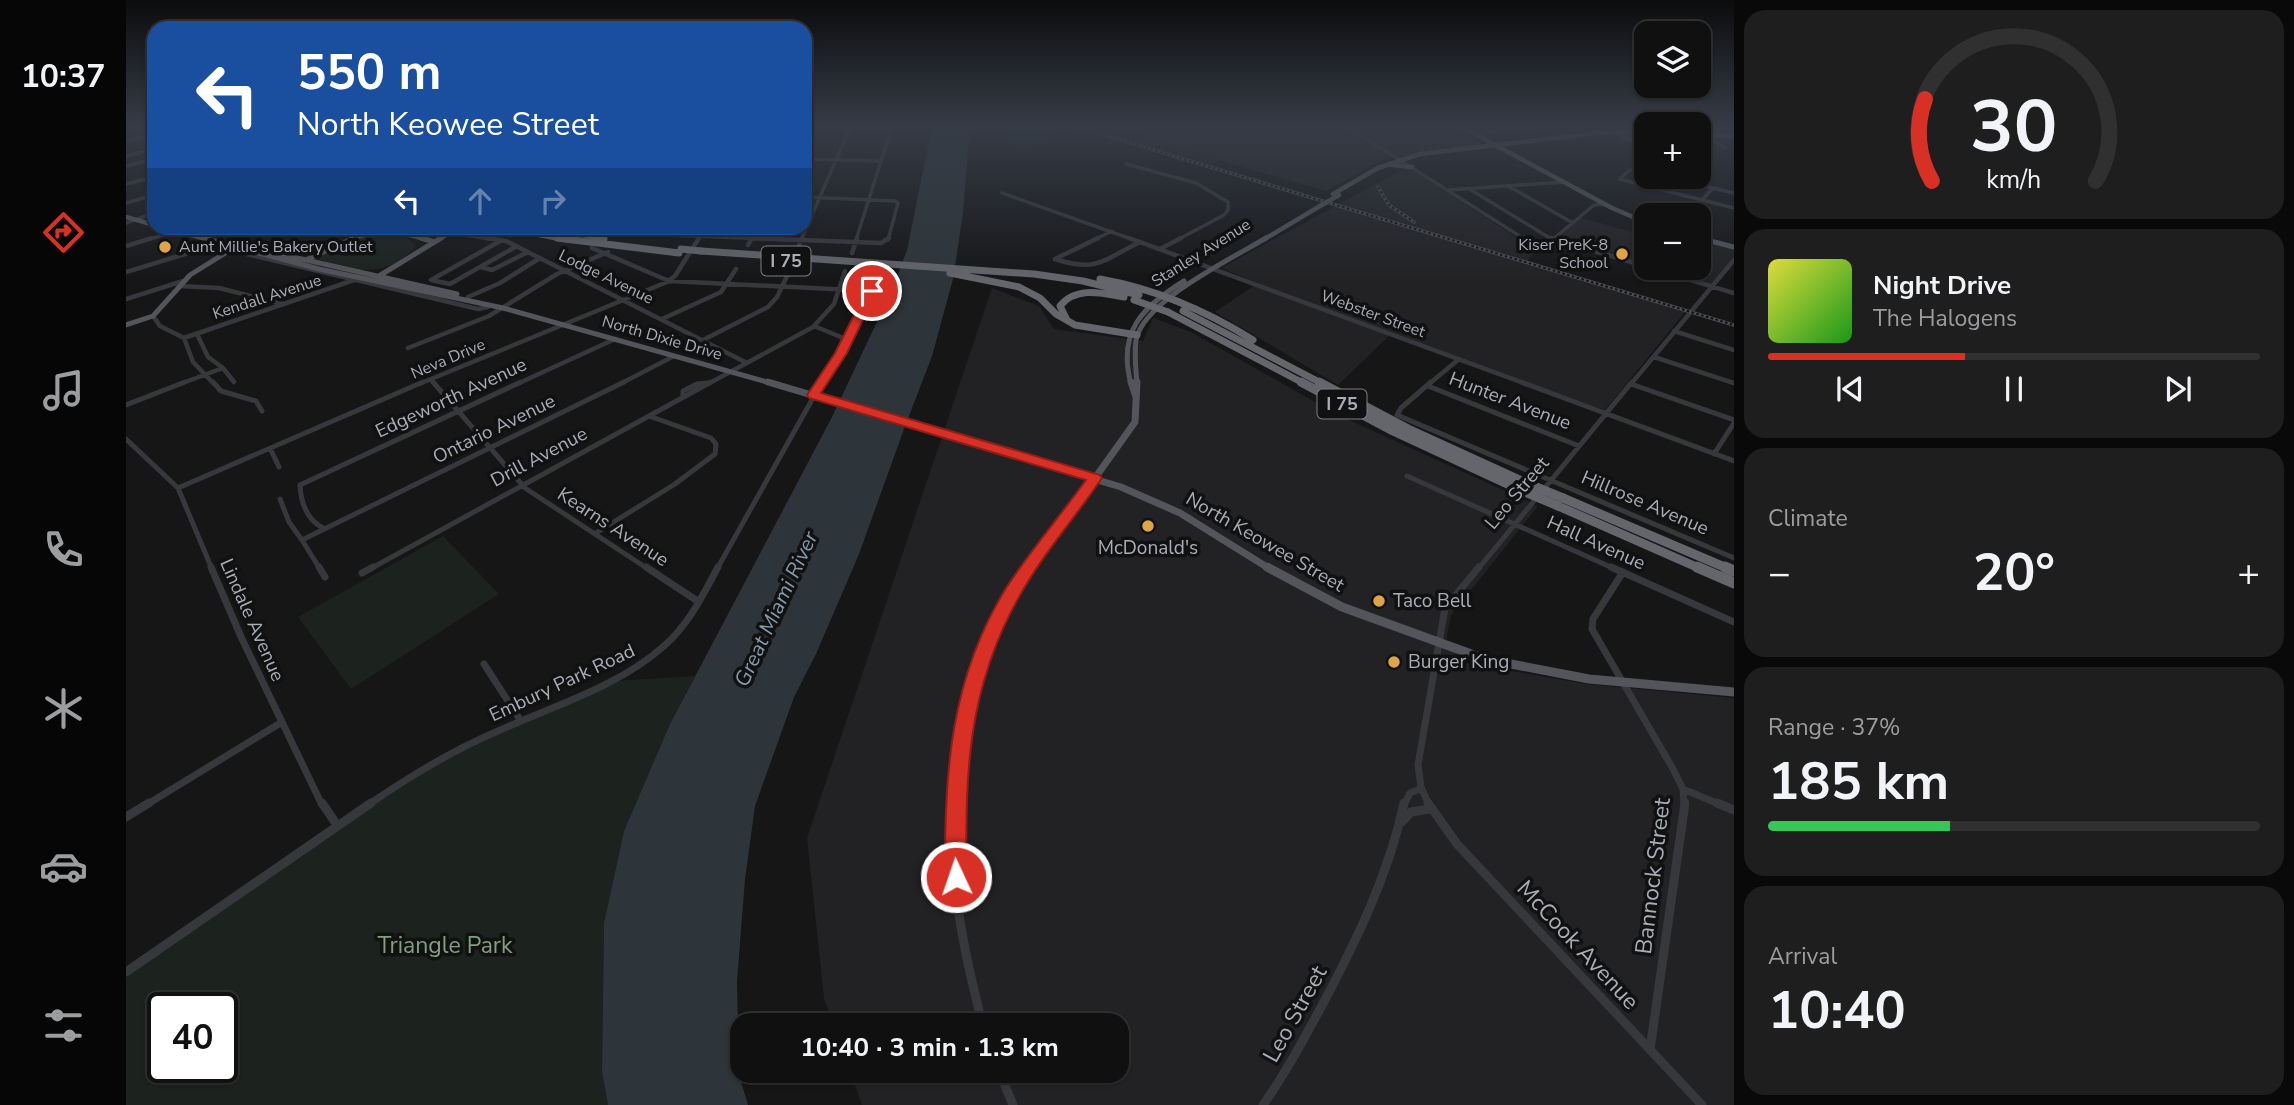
<!DOCTYPE html>
<meta charset="utf-8">
<style>
body{margin:0;font-family:"Nunito Sans",sans-serif;background:#1e1e1f;color:#f1f3f6;height:100vh;display:flex;flex-direction:column;font-size:26px;white-space:nowrap}
*{box-sizing:border-box;margin:0}
p{font-size:23px;color:#9c9d9f}
.icon{flex:none;width:38px;height:38px;fill:none;stroke:currentColor;stroke-width:2;stroke-linecap:round;stroke-linejoin:round}
.map{position:relative;flex:1;overflow:hidden}
.panel{display:flex;flex-direction:column;gap:10px;padding:10px;background:#090909;width:560px}
.panel>*{flex:none}
.banner{position:absolute;left:21px;top:21px;width:665px;height:214px;border-radius:21px;box-shadow:0 2px 5px #0004,0 0 0 2px #303031;background:#1a4fa0;color:#fff;overflow:hidden}
.tools{position:absolute;left:1508px;top:21px;display:grid;gap:14px}
.tools a{display:grid;place-items:center;width:77px;height:77px;border-radius:14px;background:#101011;box-shadow:0 2px 5px #0004,0 0 0 2px #303031;font-size:35px}
.speed{position:absolute;left:21px;top:992px;display:flex;gap:14px;font-size:35px;font-weight:700;text-align:center}
.speed>*{display:grid;place-content:center;width:91px;height:91px;border-radius:50%;background:#101011;box-shadow:0 2px 5px #0004,0 0 0 2px #303031;line-height:1}
.speed .limit{border:4px solid #111;border-radius:10px;background:#fff;color:#111}
.pin{position:absolute;display:grid;place-items:center;width:60px;height:60px;color:#fff;margin:-30px;border:4px solid #fff;border-radius:50%;box-shadow:0 2px 7px #0007}
.me{position:absolute;width:77px;margin:-38px;rotate:357deg;stroke-linejoin:round;filter:drop-shadow(0 0 5px #0008)}
.turn{display:flex;align-items:center;gap:24px;height:147px;padding:0 35px;font-size:32px}
.turn .icon{width:91px;height:91px;stroke-width:2.5}
.turn b{display:block;font-size:49px;line-height:60px}
.lanes{display:flex;align-items:center;height:66px;padding:0 35px;background:#0003;justify-content:center;gap:35px;direction:ltr}
.lanes .off{opacity:.35}
.big{font-size:52px;font-weight:700;line-height:1.1}
.panel .tile{flex:1;display:flex;flex-direction:column;justify-content:center;gap:10px;min-width:0;padding:0 24px;border-radius:21px;background:#1e1e1f}
.panel .dial{align-items:center;gap:0}
.dial svg{height:182px;overflow:visible;fill:none;stroke:#303031;stroke-width:7;stroke-linecap:round;text-anchor:middle}
.dial text{fill:#f1f3f6;stroke:none}
.song{display:flex;align-items:center;gap:21px}
.cover{width:84px;height:84px;border-radius:10px;background:linear-gradient(135deg,hsl(60 70% 55%),hsl(120 70% 35%))}
.played{height:7px;border-radius:4px;background:linear-gradient(90deg,#d93025 40%,#303031 40%)}
.keys{display:flex;justify-content:space-around;direction:ltr}
.heat{display:flex;justify-content:space-between;align-items:center;font-size:38px;direction:ltr}
.charge{height:10px;border-radius:5px;background:linear-gradient(90deg,#34c759 37%,#303031 0)}
.trip{position:absolute;left:604px;top:1013px;width:399px;height:70px;border-radius:21px;background:#101011;box-shadow:0 2px 5px #0004,0 0 0 2px #303031;font-weight:700;line-height:70px;text-align:center}
main{display:flex;flex:1;min-height:0}
.tabs{display:flex;flex-direction:column;width:126px;justify-content:space-around;align-items:center;background:#060607;color:#9c9d9f}
.tabs .icon{width:49px;height:49px}
.tabs .active{color:#d93025}
.tabs b{font-size:32px;color:#f1f3f6}
.map>svg:first-child{display:block}
.built{fill:#222224}
.green{fill:#1c221d;fill-rule:evenodd}
.water{fill:#2d353a}
.lines{fill:none;stroke-linecap:round;stroke-linejoin:round}
.minor-far4{stroke:#37383c;stroke-width:3.5}
.minor-far3{stroke:#37383c;stroke-width:4.5}
.minor-far2{stroke:#37383c;stroke-width:5}
.minor-far1{stroke:#37383c;stroke-width:7}
.minor{stroke:#37383c;stroke-width:9}
.major-far3{stroke:#54555b;stroke-width:4.5}
.major-far2{stroke:#54555b;stroke-width:5}
.major-far1{stroke:#54555b;stroke-width:7}
.major{stroke:#54555b;stroke-width:9}
.highway-far3{stroke:#64666c;stroke-width:5}
.highway-far2{stroke:#64666c;stroke-width:7}
.highway-far1{stroke:#64666c;stroke-width:9}
.highway{stroke:#64666c;stroke-width:11}
.rail-casing{stroke:#4a4c51;stroke-width:3.5}
.rail{stroke:#111112;stroke-width:2;stroke-dasharray:2.5;stroke-linecap:butt}
.major-bridge{stroke:#54555b;stroke-width:4.5}
.highway-bridge-far1{stroke:#64666c;stroke-width:7}
.highway-bridge{stroke:#64666c;stroke-width:9}
.route{fill:#d93025;stroke:#8d1f18;stroke-width:2}
.poi-dot{fill:#dfa446;stroke:#111112;stroke-width:2.5}
.labels{text-anchor:middle;dominant-baseline:central;stroke-width:7;stroke-linejoin:round;paint-order:stroke}
.far-poi-label{font-size:16px;fill:#a9aeb6;stroke:#111112;text-anchor:end}
.far-street-label{font-size:16px;fill:#a9aeb6;stroke:#111112}
.shield{fill:#111112;stroke:#7b7f85;stroke-width:2}
.shield-label{font-size:18px;font-weight:bold;fill:#a9aeb6}
.street-label{font-size:19px;fill:#a9aeb6;stroke:#111112}
.poi-label{font-size:19px;fill:#a9aeb6;stroke:#111112;text-anchor:start}
.water-label{font-size:21px;font-style:italic;fill:#849cad;stroke:#111112}
.near-street-label{font-size:23px;fill:#a9aeb6;stroke:#111112}
.near-park-label{font-size:23px;fill:#829f82;stroke:#111112}
</style>
<main>
<nav class="tabs">
<b>10:37</b>
<svg class="icon active" aria-label="directions" viewBox="0 0 24 24"><path d="M12 3l9 9-9 9-9-9zM9 14v-3h6M13 9l2 2-2 2"/></svg>
<svg class="icon" aria-label="music" viewBox="0 0 24 24"><path d="M9 18V5l10-2v13"/><circle cx="6" cy="18" r="3"/><circle cx="16" cy="16" r="3"/></svg>
<svg class="icon" aria-label="phone" viewBox="0 0 24 24"><path d="M5 4h4l2 5-3 2q2 4 5 5l2-3 5 2v4C11 20 4 13 5 4z"/></svg>
<svg class="icon" aria-label="climate" viewBox="0 0 24 24"><path d="M12 3v18M4 7l16 10M4 17L20 7"/></svg>
<svg class="icon" aria-label="car" viewBox="0 0 24 24"><path d="M5 17H2v-5l4-1 3-4h7l3 4 3 1v5h-3M9 17h6M6 11h13"/><circle cx="7" cy="17" r="2"/><circle cx="17" cy="17" r="2"/></svg>
<svg class="icon" aria-label="filters" viewBox="0 0 24 24"><path d="M4 7h16M4 17h16"/><circle cx="9" cy="7" r="2"/><circle cx="15" cy="17" r="2"/></svg>
</nav>
<div class="map">
<svg width="1608" height="1105" viewBox="0 0 1608 1105">
<rect width="100%" height="100%" fill="#161617"/>
<!-- built -->
<path class="built" d="M1326 126 1360 146 1260 158 1200 191 1058 150 1020 136 1015 127Z
M1281 167 1410 250 1399 264 1559 312 1479 410 1265 334 1212 385 1089 312 1132 283 1095 268Z
M1453 217 1521 236V268H1573V238L1608 247V260L1586 287 1426 240Z
M866 288 913 306 928 329 1017 341 1027 318 1065 332 1212 415 1412 506 1325 615 1320 640 1338 663 1461 684 1608 698V1105H736L724 1071H990V1026L708 1025 698 998 681 838Z"/>
<!-- green -->
<path class="green" d="M882 126H922L934 130 926 134 930 138 893 152 881 140Z
M966 126H1016L1020 136 1092 160 1083 164 962 128Z
M252 232 278 234 290 246C258 280 229 272 190 258L227 239Z
M317 536 373 594 225 689 172 617Z
M569 676 544 725 498 831 478 923 476 1072 482 1105H0V972L292 770 487 681ZM37 1008H96V1068H37Z"/>
<!-- water -->
<path class="water" d="M806 126H844L837 213 827 279 806 356 778 429 733 554 690 654 668 697 629 806 619 879 611 981 613 1075 622 1105H482L476 1072 478 923 498 831 544 724 705 419 767 288 781 250Z"/>
<g class="lines">
<!-- minor-far4 -->
<path class="minor-far4" d="M679 126 765 129
M1220 126 1400 240
M1592 128 1594 126
M1573 131 1599 148
M1347 134 1418 126
M1493 134 1510 143
M679 137 685 126
M0 141 28 134
M0 156 28 149
M679 159 754 161
M1000 164 1070 183 1102 202V210L1098 215 1051 240
M0 166 28 159
M1521 172 1504 170 1493 179 1608 208
M1541 177 1608 193
M0 184 28 177
M1384 187 1447 223
M1322 190 1438 182
M1345 190 1427 240
M876 193 1008 240
M679 197 769 201 772 203 762 240
M0 203 28 195
M1562 215 1587 188
M0 223 28 213
M337 228 331 234 372 240
M509 228 537 235 669 240
M21 240 50 231
M572 240 580 228
M625 240 631 228
M675 240 725 126
M730 240 766 126
M968 240 986 231
M1426 240 1468 205 1477 204"/>
<!-- minor-far3 -->
<path class="minor-far3" d="M360 238 380 241 621 363
M621 238 755 243 763 238
M1003 238 1400 384
M1398 238 1415 249 1428 238
M1425 238 1608 293
M376 240 305 280 324 284 391 246
M622 245 626 238
M0 246 26 238
M466 248 543 281 746 291 715 353 694 384
M1034 249 1055 238
M671 250 676 238
M124 252 121 254 352 309 362 307
M726 253 731 238
M929 259C971 273 977 260 1014 242
M929 259 972 238
M355 267 366 270 402 252
M0 272 95 243
M53 286 93 288 157 304
M342 297 374 283 414 258
M0 299 57 281
M27 316 34 326 58 338 67 362 88 384
M536 319 595 292 610 269
M688 326 722 340
M1548 331 1608 350
M71 334 82 357 97 368 108 382
M58 338 228 280
M577 340 642 307 651 297 662 274
M282 348 363 316 431 274 482 252
M1528 357 1608 383
M305 380 309 384
M54 384 97 368
M293 384 541 282 549 276 573 238
M391 384 489 339
M494 384 548 356
M571 384 582 383
M582 384 687 327 708 304 719 271
M1303 384 1333 359
M1505 384 1608 260"/>
<!-- minor-far2 -->
<path class="minor-far2" d="M87 382 95 391 130 401 136 411
M307 382 399 488 522 569
M1305 382 1275 408 1271 415 1608 558
M1395 382 1608 461
M1505 384 1608 420
M1302 386 1453 446
M557 396V391L571 384 582 383
M0 405 59 382
M0 439 52 488 86 569
M144 448 153 467
M1588 454 1608 423
M1281 476 1489 569
M52 488 297 382
M154 499 163 522 176 540 498 382
M199 529C181 521 175 503 174 485L395 382
M470 533 549 484 589 454 590 444 585 438 523 416
M176 540 194 569
M244 569 585 382
M591 569 696 382
M902 569 969 478
M1352 569 1506 382"/>
<!-- minor-far1 -->
<path class="minor-far1" d="M85 567 116 639 196 805
M193 567 199 577
M520 567 573 602
M1485 567 1608 622
M1497 572 1467 619 1466 629 1547 769 1557 789 1558 805
M236 573 247 567
M358 664 395 721
M1557 789 1595 805
M20 805 156 722
M242 805C284 776 325 751 372 731 427 706 492 687 538 646 563 624 577 595 592 567
M828 805C834 719 854 638 903 567
M1278 805 1284 793 1294 789
M1303 805 1295 787 1292 765 1319 608 1353 567"/>
<!-- minor -->
<path class="minor" d="M196 803 211 825
M828 803C822 878 838 953 857 1026
M1302 803 1331 844 1576 1105
M1591 803 1608 810
M0 817 23 803
M1276 822 1285 812 1304 809
M0 972 245 803
M1524 1050 1559 803
M873 1071 887 1105
M1137 1105C1161 1071 1180 1035 1200 998 1233 935 1263 873 1278 803"/>
<!-- major-far3 -->
<path class="major-far3" d="M1334 126 1486 208 1521 223
M1573 135 1608 136
M1266 165 1286 167
M1207 194 1252 168 1294 154 1472 133 1521 132
M0 217 28 225
M38 228 84 240
M1573 238 1580 240
M223 240C254 228 270 230 301 240
M312 240 331 228
M1137 240 1194 206"/>
<!-- major-far2 -->
<path class="major-far2" d="M77 238 112 247
M295 238 306 241
M1573 238 1608 247
M110 247 193 269 377 308 648 384
M149 253 331 294
M182 259 228 238
M253 276 315 238
M0 325 27 316 64 275 109 247
M1005 384C991 332 1016 307 1058 281
M1011 384C1010 370 1008 354 1010 340 1017 301 1107 258 1140 238"/>
<!-- major-far1 -->
<path class="major-far1" d="M642 382 995 487 1054 513 1144 569
M1005 382 1010 397
M969 478 1009 422 1011 382"/>
<!-- major -->
<path class="major" d="M1141 567 1216 607 1359 659 1463 679 1608 692"/>
<!-- highway-far3 -->
<path class="highway-far3" d="M377 228 441 240
M423 228 478 239"/>
<!-- highway-far2 -->
<path class="highway-far2" d="M431 238 553 253
M473 238 478 239
M575 251 908 274 957 281 1013 295
M824 273 893 287 914 298 930 314 949 325 1011 335
M974 279C1030 289 1079 310 1127 340
M1057 311 1197 384
M1042 312 1179 384
M940 318 934 306C950 286 976 293 998 297"/>
<!-- highway-far1 -->
<path class="highway-far1" d="M1175 382 1267 431 1392 489
M1193 382 1282 429 1398 482
M1437 498 1603 569
M1432 506 1575 569"/>
<!-- highway -->
<path class="highway" d="M1571 567 1608 583
M1599 567 1608 571"/>
<!-- rail casing -->
<g class="rail-casing">
<path id="rail" d="M948 126 1608 325
M1252 187 1263 205 1288 222"/>
</g>
<!-- rail -->
<use href="#rail" class="rail"/>
<!-- major-bridge -->
<path class="major-bridge" d="M1194 206 1213 195"/>
<!-- highway-bridge-far1 -->
<path class="highway-bridge-far1" d="M555 249 575 251
M1008 300 1042 312"/>
<!-- highway-bridge -->
<path class="highway-bridge" d="M1398 482 1437 498
M1392 489 1432 506"/>
</g>
<!-- sky -->
<linearGradient id="sky" x2="0" y2="1"><stop stop-color="#0c0c0d"/><stop offset="0.45" stop-color="#363c47"/><stop offset="1" stop-color="#363c47" stop-opacity="0"/></linearGradient>
<rect width="1608" height="281" fill="url(#sky)"/>
<!-- route -->
<path class="route" d="M746 288 751 291 721 353 695 393 974 475 976 478C949 518 916 555 893 597 842 687 838 777 841 877L838 885 830 888 822 885 819 877C818 774 824 679 880 588 904 551 934 516 960 480L683 398 681 395 709 353 740 291Z"/>
<!-- markers -->
<g class="poi-dot">
<circle cx="39" cy="247" r="7"/>
<circle cx="1496" cy="254" r="7"/>
<circle cx="1022" cy="526" r="7"/>
<circle cx="1253" cy="601" r="7"/>
<circle cx="1268" cy="662" r="7"/>
</g>
<g class="labels">
<!-- far-poi labels -->
<g class="far-poi-label">
<text x="1482" y="245">Kiser PreK-8<tspan x="1482" dy="18">School</tspan></text>
<text x="53" y="247" text-anchor="start">Aunt Millie's Bakery Outlet</text>
</g>
<!-- far-street labels -->
<g class="far-street-label">
<text transform="translate(1075 253) rotate(-32)">Stanley Avenue</text>
<text transform="translate(480 277) rotate(26)">Lodge Avenue</text>
<text transform="translate(141 297) rotate(-18)">Kendall Avenue</text>
<text transform="translate(1247 314) rotate(20)">Webster Street</text>
<text transform="translate(536 338) rotate(16)">North Dixie Drive</text>
<text transform="translate(322 359) rotate(-23)">Neva Drive</text>
</g>
<!-- shield labels -->
<g class="shield">
<rect x="635.5" y="246.5" width="49" height="29" rx="5"/>
<rect x="1191.5" y="389.5" width="49" height="29" rx="5"/>
</g>
<g class="shield-label">
<text x="660" y="261">I 75</text>
<text x="1216" y="404">I 75</text>
</g>
<!-- street labels -->
<g class="street-label">
<text transform="translate(325 398) rotate(-25)">Edgeworth Avenue</text>
<text transform="translate(1384 401) rotate(21)">Hunter Avenue</text>
<text transform="translate(368 429) rotate(-26)">Ontario Avenue</text>
<text transform="translate(413 457) rotate(-28)">Drill Avenue</text>
<text transform="translate(1391 493) rotate(-50)">Leo Street</text>
<text transform="translate(1519 503) rotate(23)">Hillrose Avenue</text>
<text transform="translate(487 527) rotate(33)">Kearns Avenue</text>
<text transform="translate(1139 542) rotate(30)">North Keowee Street</text>
<text transform="translate(1470 543) rotate(24)">Hall Avenue</text>
<text transform="translate(126 620) rotate(66)">Lindale Avenue</text>
<text transform="translate(436 683) rotate(-25)">Embury Park Road</text>
</g>
<!-- poi labels -->
<g class="poi-label">
<text x="1022" y="548" text-anchor="middle">McDonald's</text>
<text x="1267" y="601">Taco Bell</text>
<text x="1282" y="662">Burger King</text>
</g>
<!-- water labels -->
<g class="water-label">
<text transform="translate(650 609) rotate(-65)">Great Miami River</text>
</g>
<!-- near-street labels -->
<g class="near-street-label">
<text transform="translate(1527 876) rotate(-83)">Bannock Street</text>
<text transform="translate(1452 945) rotate(47)">McCook Avenue</text>
<text transform="translate(1169 1014) rotate(-61)">Leo Street</text>
</g>
<!-- near-park labels -->
<g class="near-park-label">
<text x="319" y="945">Triangle Park</text>
</g>
</g>
</svg>
<div class="tools">
<a><svg class="icon" aria-label="layers" viewBox="0 0 24 24"><path d="M12 4l9 5-9 5-9-5zM3 14l9 5 9-5"/></svg></a>
<a>+</a>
<a>−</a>
</div>
<div class="speed"><div class="limit">40</div></div>
<div class="pin" style="left:746px;top:291px;background:#d93025"><svg class="icon" aria-label="arrive" viewBox="0 0 24 24"><path d="M6 21V4h12l-3 4 3 4H6"/></svg></div>
<svg class="me" style="left:830px;top:877px" viewBox="-20 -20 40 40"><circle r="17" fill="#d93025" stroke="#fff" stroke-width="3"/><path d="M0-11L8 9 0 5-8 9z" fill="#fff"/></svg>
<div class="trip">10:40 · 3 min · 1.3 km</div>
<div class="banner">
<div class="turn"><svg class="icon" aria-label="left" viewBox="0 0 24 24"><path d="M17 20v-9H6M10 6l-5 5 5 5"/></svg><div><b>550 m</b>North Keowee Street</div></div>
<div class="lanes"><svg class="icon" aria-label="left" viewBox="0 0 24 24"><path d="M17 20v-9H6M10 6l-5 5 5 5"/></svg><svg class="icon off" aria-label="ahead" viewBox="0 0 24 24"><path d="M12 20V5M6 11l6-6 6 6"/></svg><svg class="icon off" aria-label="right" viewBox="0 0 24 24"><path d="M7 20v-9h11M14 6l5 5-5 5"/></svg></div>
</div>
</div>
<section class="panel">
<div class="tile dial"><svg viewBox="0 0 100 80">
<path d="M14 69A42 42 0 1 1 86 69"/>
<path d="M14 69A42 42 0 0 1 11 33" stroke="#d93025"/>
<text x="50" y="56" font-size="32" font-weight="700">30</text>
<text x="50" y="72" font-size="11">km/h</text>
</svg></div>
<div class="tile">
<div class="song"><i class="cover"></i><div><b>Night Drive</b><p>The Halogens</p></div></div>
<div class="played"></div>
<div class="keys"><svg class="icon" aria-label="previous" viewBox="0 0 24 24"><path d="M18 5L8 12l10 7zM5 5v14"/></svg><svg class="icon" aria-label="pause" viewBox="0 0 24 24"><path d="M8 5v14M16 5v14"/></svg><svg class="icon" aria-label="next" viewBox="0 0 24 24"><path d="M6 5l10 7-10 7zM19 5v14"/></svg></div>
</div>
<div class="tile"><p>Climate</p>
<div class="heat"><a>−</a><b class="big">20°</b><a>+</a></div>
</div>
<div class="tile"><p>Range · 37%</p><b class="big">185 km</b><div class="charge"></div></div>
<div class="tile"><p>Arrival</p><b class="big">10:40</b></div>
</section>
</main>
